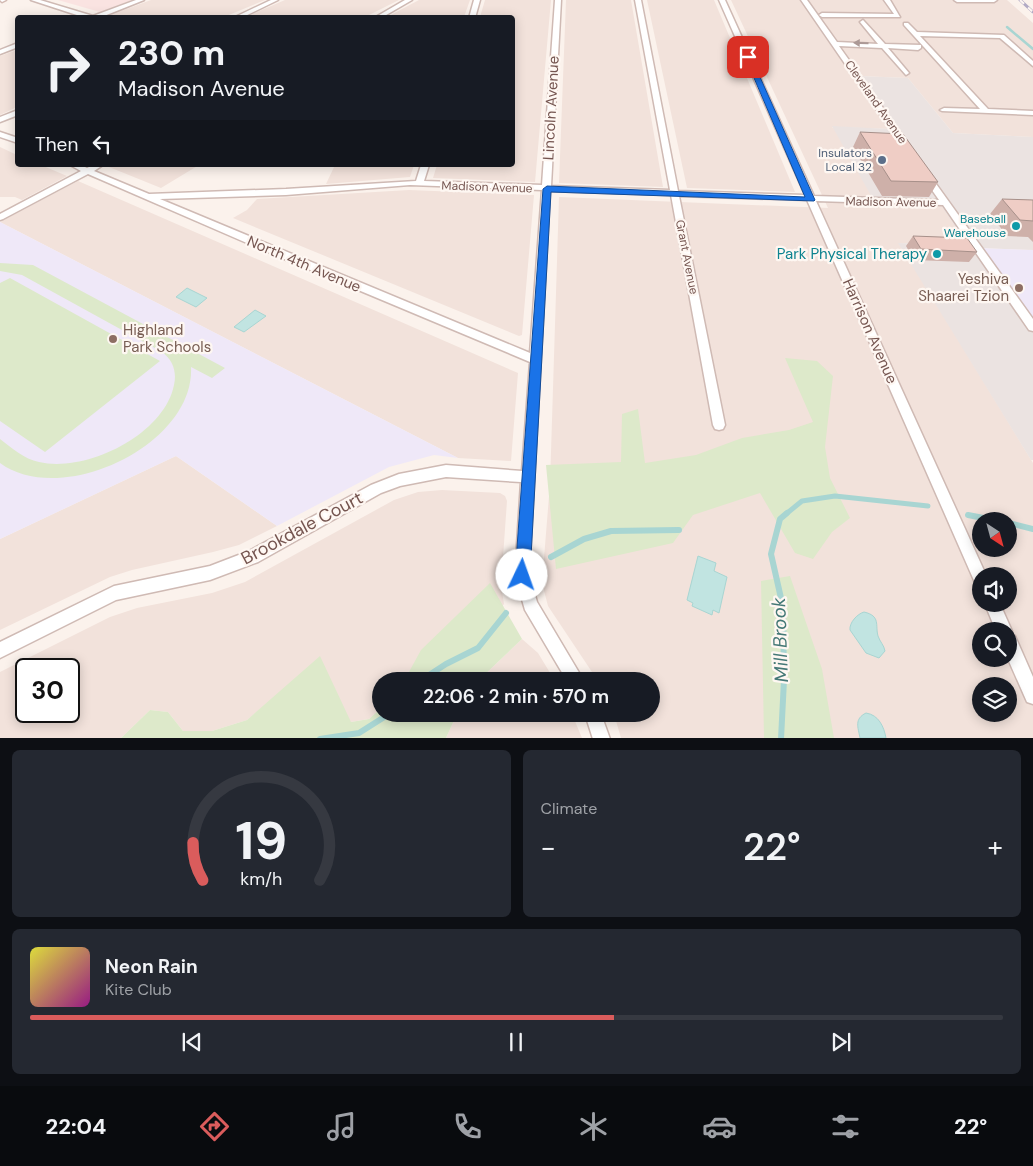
<!DOCTYPE html>
<meta charset="utf-8">
<style>
body{margin:0;font-family:"DM Sans",sans-serif;background:#242831;color:#f1f3f6;height:100vh;display:flex;flex-direction:column;font-size:19px;white-space:nowrap}
*{box-sizing:border-box;margin:0}
p{font-size:16px;color:#9ea1a6}
.icon{flex:none;width:28px;height:28px;fill:none;stroke:currentColor;stroke-width:2;stroke-linecap:round;stroke-linejoin:round}
.map{position:relative;height:738px;overflow:hidden}
.sheet{display:flex;flex-direction:column;gap:12px;padding:12px;background:#0d0f14;flex:1}
.sheet>*{flex:none}
.guide{position:absolute;left:15px;top:15px;width:500px;height:152px;border-radius:5px;box-shadow:0 2px 12px #0003;background:#171b24;color:#f1f3f6;overflow:hidden}
.needle{width:32px;rotate:144deg}
.controls{position:absolute;left:972px;top:512px;display:grid;gap:10px}
.controls a{display:grid;place-items:center;width:45px;height:45px;border-radius:50%;background:#171b24;box-shadow:0 2px 12px #0003;font-size:25px}
.speed{position:absolute;left:15px;top:658px;display:flex;gap:10px;font-size:25px;font-weight:700;text-align:center}
.speed>*{display:grid;place-content:center;width:65px;height:65px;border-radius:50%;background:#171b24;box-shadow:0 2px 12px #0003;line-height:1}
.speed .limit{border:2px solid #111;border-radius:8px;background:#fff;color:#111}
.pin{position:absolute;display:grid;place-items:center;width:42px;height:42px;color:#fff;margin:-21px;border-radius:10px;box-shadow:0 2px 8px #0006}
.me{position:absolute;width:55px;margin:-28px;rotate:3deg;stroke-linejoin:round;filter:drop-shadow(0 0 4px #0008)}
.turn{display:flex;align-items:center;gap:18px;height:105px;padding:0 20px;font-size:22px}
.turn .icon{width:65px;height:65px;stroke-width:2.5}
.turn b{display:block;font-size:35px;line-height:42px}
.then{display:flex;align-items:center;height:48px;padding:0 20px;background:#0003;gap:10px;font-size:19px}
.big{font-size:38px;font-weight:600;line-height:1.1}
.sheet .tile{flex:1;display:flex;flex-direction:column;justify-content:center;gap:8px;min-width:0;padding:0 18px;border-radius:8px;background:#242831}
.sheet .dial{align-items:center;gap:0}
.dial svg{height:130px;overflow:visible;fill:none;stroke:#363941;stroke-width:7;stroke-linecap:round;text-anchor:middle}
.dial text{fill:#f1f3f6;stroke:none}
.song{display:flex;align-items:center;gap:15px}
.cover{width:60px;height:60px;border-radius:8px;background:linear-gradient(135deg,hsl(60 70% 55%),hsl(310 70% 35%))}
.played{height:5px;border-radius:2px;background:linear-gradient(90deg,#da5c5c 60%,#363941 60%)}
.keys{display:flex;justify-content:space-around;direction:ltr}
.heat{display:flex;justify-content:space-between;align-items:center;font-size:28px;direction:ltr}
.sheet .tiles{flex:1;display:grid;gap:12px;grid-template-columns:1fr 1fr}
.tile:last-child{grid-column:span 2}
.trip{position:absolute;left:372px;top:672px;width:288px;height:50px;border-radius:25px;background:#171b24;box-shadow:0 2px 12px #0003;font-weight:600;line-height:50px;text-align:center}
.menu{display:flex;height:80px;justify-content:space-around;align-items:center;background:#090b0e;color:#9ea1a6}
.menu .icon{width:35px;height:35px}
.menu .active{color:#da5c5c}
.menu b{font-size:22px;color:#f1f3f6}
.map>svg:first-child{display:block}
.residential{fill:#f2e2db;fill-rule:evenodd}
.commercial{fill:#fae3e1}
.industrial{fill:#ebe3e1}
.education{fill:#efe8f8}
.green{fill:#dde9ca}
.water{fill:#c1e4e1;stroke:#a8d5d2}
.lines{fill:none;stroke-linecap:round;stroke-linejoin:round}
.stream-far2{stroke:#a8d5d2;stroke-width:2.5}
.stream-far1{stroke:#a8d5d2;stroke-width:5}
.stream{stroke:#a8d5d2;stroke-width:6}
.minor-casing{stroke:#cfbab4;stroke-width:3}
.secondary-casing{stroke:#d2b9b2;stroke-width:3}
.minor{fill:#fff;fill-rule:evenodd}
.secondary{fill:#fff;fill-rule:evenodd}
.rail-casing{stroke:#b2aac5;stroke-width:3}
.rail{stroke:#fef7f2;stroke-width:2;stroke-dasharray:5.5;stroke-linecap:butt}
.wall{fill:#ceb0a9}
.building{fill:#efcdc5;stroke:#a7908a}
.oneway{fill:#ac9996}
.route{fill:#1a73e8;stroke:#114b97}
.service-dot{fill:#5c6f8a;stroke:#fef7f2;stroke-width:2}
.culture-dot{fill:#0f9aa8;stroke:#fef7f2;stroke-width:2}
.education-dot{fill:#8d6e63;stroke:#fef7f2;stroke-width:2}
.labels{text-anchor:middle;dominant-baseline:central;stroke-width:4.5;stroke-linejoin:round;paint-order:stroke}
.far-street-label{font-size:12px;fill:#755550;stroke:#fef7f2}
.far-service-label{font-size:12px;fill:#4e5e75;stroke:#fef7f2;text-anchor:end}
.far-culture-label{font-size:12px;fill:#0d838f;stroke:#fef7f2;text-anchor:end}
.street-label{font-size:15px;fill:#755550;stroke:#fef7f2}
.culture-label{font-size:15px;fill:#0d838f;stroke:#fef7f2;text-anchor:end}
.education-label{font-size:15px;fill:#785e54;stroke:#fef7f2;text-anchor:end}
.near-street-label{font-size:18px;fill:#755550;stroke:#fef7f2}
.near-water-label{font-size:19px;font-style:italic;fill:#447876;stroke:#fef7f2}
</style>
<div class="map">
<svg width="1033" height="739" viewBox="0 0 1033 739">
<rect width="100%" height="100%" fill="#fbf2ec"/>
<!-- residential -->
<path class="residential" d="M151 0H265L224 17 117 18 110 15Z
M285 0H399L365 17H245Z
M419 0H470L464 17H387Z
M485 0H551L535 182 433 178 437 165H512V18L480 17Z
M566 0H631L663 187 559 183Z
M647 0H714L795 192 687 188Z
M731 0H1007L1033 23V137L953 133 908 78 859 76 891 129 832 127 945 203 968 245 899 243 1033 463V738H621L614 714H651V681H598L548 606 542 583 550 484 559 197 828 208ZM981 521H1009V549H981ZM981 576H1009V604H981ZM981 631H1009V659H981ZM981 686H1009V714H981Z
M17 50V107L0 115V56Z
M0 147 17 155 18 165H41L67 176 22 200 15 197H0Z
M114 165H199L161 188 109 167Z
M335 165H414L410 177 326 184Z
M78 181 518 373 511 461 458 458 0 222Z
M409 190 534 195 522 335 519 336 233 218 247 210 257 199Z
M176 456 277 526 239 545 213 552 132 570 110 577 0 630V539Z
M442 490 500 493 505 496 507 501 501 585 504 604 490 621 410 681H381V708L369 719 351 722 292 683 247 720 212 731H183L168 712 150 710 121 738 0 739V672L110 617 137 608 212 593 245 582 394 500 418 492ZM26 669H69V711H26Z
M522 639 538 653 555 681H478Z
M457 714H572L582 738H446Z"/>
<!-- commercial -->
<path class="commercial" d="M58 0H132L100 12Z"/>
<!-- industrial -->
<path class="industrial" d="M858 76 908 78 953 133 1033 137V250L978 248 1033 327V460H1031L898 243 968 245 940 204 874 201 832 126 890 129Z"/>
<!-- education -->
<path class="education" d="M0 222 458 458 434 455 389 467 277 526 176 456 0 539Z
M977 248 1033 250V327Z"/>
<!-- green -->
<path class="green" d="M0 263 33 265 225 368 212 378 191 367C195 445 61 508 0 463V439C12 448 24 459 39 462 86 473 164 435 174 385 177 372 173 360 162 352L22 275 0 271Z
M10 278 160 361 45 452 0 421V283Z
M785 358 817 361 833 376 825 447 830 478 850 518 832 532 813 559 795 553 760 493 693 515 673 543 556 569 546 465 621 462 622 414 638 409 645 463 696 455 742 438 789 430 813 422Z
M790 576 822 669 834 738H764L761 581Z
M490 583 522 639 478 681H404L421 650Z
M320 656 351 722 369 719 381 708V714H457L446 738H121L150 710 168 712 183 731H212L247 720Z"/>
<!-- water -->
<path class="water" d="M187 288 207 298 196 307 176 297Z
M255 310 266 316 244 332 234 327Z
M698 556 716 563 714 571 727 577 719 613 713 610 712 615 692 606 693 603 687 600Z
M864 612C881 616 875 625 878 636 880 642 884 645 885 651L879 658 866 653 850 630C849 623 857 614 864 612Z
M866 713C879 715 884 727 886 738H860C858 727 854 719 866 713Z"/>
<g class="lines">
<!-- stream-far2 -->
<path class="stream-far2" d="M1007 27 1033 49"/>
<!-- stream-far1 -->
<path class="stream-far1" d="M786 514 802 501 835 496 928 506"/>
<!-- stream -->
<path class="stream" d="M968 515 999 521
M1009 523 1033 529
M551 557 584 539 611 531 679 530
M420 681 446 664 478 648 506 613
M320 739 359 733 389 714
M781 739 784 680 783 607 771 554 780 519 787 513"/>
<!-- minor casing -->
<g class="minor-casing">
<path id="minor" d="M31 0H40L93 16 136 0H144L99 18H86Z
M271 0H278L241 18H233Z
M405 0H412L381 18H374Z
M474 0H480L475 18H469Z
M555 0H561L551 186 670 190 635 0H641L678 191 805 195 719 0H725L814 196 939 200 922 176 929 174 1033 319V331L1029 330 943 205 816 201 986 575 987 576H981V587L976 585 807 200 679 196 725 425 723 429 719 430 715 429 713 425 671 195 550 191 529 575 537 602 584 681H567L525 610 515 575 521 482 446 477 400 486 381 493 258 562 210 580 116 600 0 658V642L114 586 210 566 249 551 371 485 399 474 446 465 522 471 530 362 277 256 88 174 3 219 0 220V214L81 171 70 165H81L87 168 93 165H103L94 171 149 194 286 189 416 181 421 165H429L424 181 542 185ZM410 185 542 190 530 353 160 199 286 195Z
M801 0H807L837 42 878 44 860 22 863 20 885 44 921 45V48L918 50 888 48 909 73 906 75 882 48 839 46 910 146 909 148H903Z
M884 0H890L900 17H822L819 15 822 13 894 14Z
M954 0H997L994 2H957Z
M904 23H908L917 32 1004 35 1033 61V66L1000 38 920 36 988 109 1033 111V115L942 111 940 110 944 108 980 109 904 25Z
M18 43V47L0 54V50Z
M18 110V115L0 122V117Z
M0 132 18 138V143L0 137Z
M985 604H1000L1012 631 1010 635 1015 636 1033 677V704L1027 702 1008 659 1009 631H996Z
M585 714H601L610 739H593Z"/>
</g>
<!-- secondary casing -->
<g class="secondary-casing">
<path id="secondary" d="M0 0H6L2 2Z"/>
</g>
<!-- minor -->
<use href="#minor" class="minor"/>
<!-- secondary -->
<use href="#secondary" class="secondary"/>
<!-- rail casing -->
<g class="rail-casing">
<path id="rail" d="M1020 0 1033 12"/>
</g>
<!-- rail -->
<use href="#rail" class="rail"/>
</g>
<!-- wall -->
<path class="wall" d="M860 132 938 182 929 197 882 196 853 147Z
M1002 199 1033 200V242L1028 237 1007 236 990 214Z
M913 236 977 252 969 262 914 260 906 246Z"/>
<!-- building -->
<path class="building" d="M860 132 903 134 938 182 891 181Z
M1002 199 1033 200V221L1020 220Z
M913 236 967 238 977 252 921 249Z"/>
<!-- one-way arrows -->
<defs><path id="oneway-solid" d="M-6-.8H1V-3.2L6.5 0L1 3.2V.8H-6Z" transform="scale(1.25)"/></defs>
<use class="oneway" href="#oneway-solid" transform="translate(861 43) rotate(-179)"/>
<!-- route -->
<path class="route" d="M748 55 751 57 815 200 814 201 551 192 530 575 528 580 522 582 517 580 515 575 543 189 547 186 805 197 745 57Z"/>
<!-- markers -->
<circle class="service-dot" cx="882" cy="160" r="5"/>
<g class="culture-dot">
<circle cx="1016" cy="226" r="5"/>
<circle cx="937" cy="254" r="5"/>
</g>
<g class="education-dot">
<circle cx="1019" cy="288" r="5"/>
<circle cx="113" cy="339" r="5"/>
</g>
<g class="labels">
<!-- far-street labels -->
<g class="far-street-label">
<text transform="translate(876 102) rotate(55)">Cleveland Avenue</text>
<text transform="translate(487 187) rotate(2)">Madison Avenue</text>
<text transform="translate(891 202) rotate(1)">Madison Avenue</text>
<text transform="translate(687 257) rotate(79)">Grant Avenue</text>
</g>
<!-- far-service labels -->
<g class="far-service-label">
<text x="872" y="153">Insulators<tspan x="872" dy="14">Local 32</tspan></text>
</g>
<!-- far-culture labels -->
<g class="far-culture-label">
<text x="1006" y="219">Baseball<tspan x="1006" dy="14">Warehouse</tspan></text>
</g>
<!-- street labels -->
<g class="street-label">
<text transform="translate(551 108) rotate(-87)">Lincoln Avenue</text>
<text transform="translate(304 264) rotate(23)">North 4th Avenue</text>
<text transform="translate(870 331) rotate(66)">Harrison Avenue</text>
</g>
<!-- culture labels -->
<g class="culture-label">
<text x="927" y="254">Park Physical Therapy</text>
</g>
<!-- education labels -->
<g class="education-label">
<text x="1009" y="279">Yeshiva<tspan x="1009" dy="17">Shaarei Tzion</tspan></text>
<text x="123" y="330" text-anchor="start">Highland<tspan x="123" dy="17">Park Schools</tspan></text>
</g>
<!-- near-street labels -->
<g class="near-street-label">
<text transform="translate(302 528) rotate(-28)">Brookdale Court</text>
</g>
<!-- near-water labels -->
<g class="near-water-label">
<text transform="translate(780 640) rotate(-92)">Mill Brook</text>
</g>
</g>
</svg>
<div class="controls">
<a><svg class="needle" viewBox="-14 -14 28 28"><path d="M0-13l5 13h-10z" fill="#e53935"/><path d="M0 13l5-13h-10z" fill="#9ea1a6"/></svg></a>
<a><svg class="icon" aria-label="sound" viewBox="0 0 24 24"><path d="M4 9h4l5-4v14l-5-4H4zM17 9q2 3 0 6"/></svg></a>
<a><svg class="icon" aria-label="search" viewBox="0 0 24 24"><circle cx="10" cy="10" r="6"/><path d="M15 15l6 6"/></svg></a>
<a><svg class="icon" aria-label="layers" viewBox="0 0 24 24"><path d="M12 4l9 5-9 5-9-5zM3 14l9 5 9-5"/></svg></a>
</div>
<div class="speed"><div class="limit">30</div></div>
<div class="pin" style="left:748px;top:57px;background:#d93025"><svg class="icon" aria-label="arrive" viewBox="0 0 24 24"><path d="M6 21V4h12l-3 4 3 4H6"/></svg></div>
<svg class="me" style="left:522px;top:575px" viewBox="-20 -20 40 40"><circle r="19" fill="#fff"/><path d="M0-13L10 11 0 6-10 11z" fill="#1a73e8"/></svg>
<div class="trip">22:06 · 2 min · 570 m</div>
<div class="guide">
<div class="turn"><svg class="icon" aria-label="right" viewBox="0 0 24 24"><path d="M7 20v-9h11M14 6l5 5-5 5"/></svg><div><b>230 m</b>Madison Avenue</div></div>
<div class="then">Then<svg class="icon" aria-label="left" viewBox="0 0 24 24"><path d="M17 20v-9H6M10 6l-5 5 5 5"/></svg></div>
</div>
</div>
<section class="sheet">
<div class="tiles">
<div class="tile dial"><svg viewBox="0 0 100 80">
<path d="M14 69A42 42 0 1 1 86 69"/>
<path d="M14 69A42 42 0 0 1 8 46" stroke="#da5c5c"/>
<text x="50" y="56" font-size="32" font-weight="700">19</text>
<text x="50" y="72" font-size="11">km/h</text>
</svg></div>
<div class="tile"><p>Climate</p>
<div class="heat"><a>−</a><b class="big">22°</b><a>+</a></div>
</div>
<div class="tile">
<div class="song"><i class="cover"></i><div><b>Neon Rain</b><p>Kite Club</p></div></div>
<div class="played"></div>
<div class="keys"><svg class="icon" aria-label="previous" viewBox="0 0 24 24"><path d="M18 5L8 12l10 7zM5 5v14"/></svg><svg class="icon" aria-label="pause" viewBox="0 0 24 24"><path d="M8 5v14M16 5v14"/></svg><svg class="icon" aria-label="next" viewBox="0 0 24 24"><path d="M6 5l10 7-10 7zM19 5v14"/></svg></div>
</div>
</div>
</section>
<nav class="menu">
<b>22:04</b>
<svg class="icon active" aria-label="directions" viewBox="0 0 24 24"><path d="M12 3l9 9-9 9-9-9zM9 14v-3h6M13 9l2 2-2 2"/></svg>
<svg class="icon" aria-label="music" viewBox="0 0 24 24"><path d="M9 18V5l10-2v13"/><circle cx="6" cy="18" r="3"/><circle cx="16" cy="16" r="3"/></svg>
<svg class="icon" aria-label="phone" viewBox="0 0 24 24"><path d="M5 4h4l2 5-3 2q2 4 5 5l2-3 5 2v4C11 20 4 13 5 4z"/></svg>
<svg class="icon" aria-label="climate" viewBox="0 0 24 24"><path d="M12 3v18M4 7l16 10M4 17L20 7"/></svg>
<svg class="icon" aria-label="car" viewBox="0 0 24 24"><path d="M5 17H2v-5l4-1 3-4h7l3 4 3 1v5h-3M9 17h6M6 11h13"/><circle cx="7" cy="17" r="2"/><circle cx="17" cy="17" r="2"/></svg>
<svg class="icon" aria-label="filters" viewBox="0 0 24 24"><path d="M4 7h16M4 17h16"/><circle cx="9" cy="7" r="2"/><circle cx="15" cy="17" r="2"/></svg>
<b>22°</b>
</nav>
